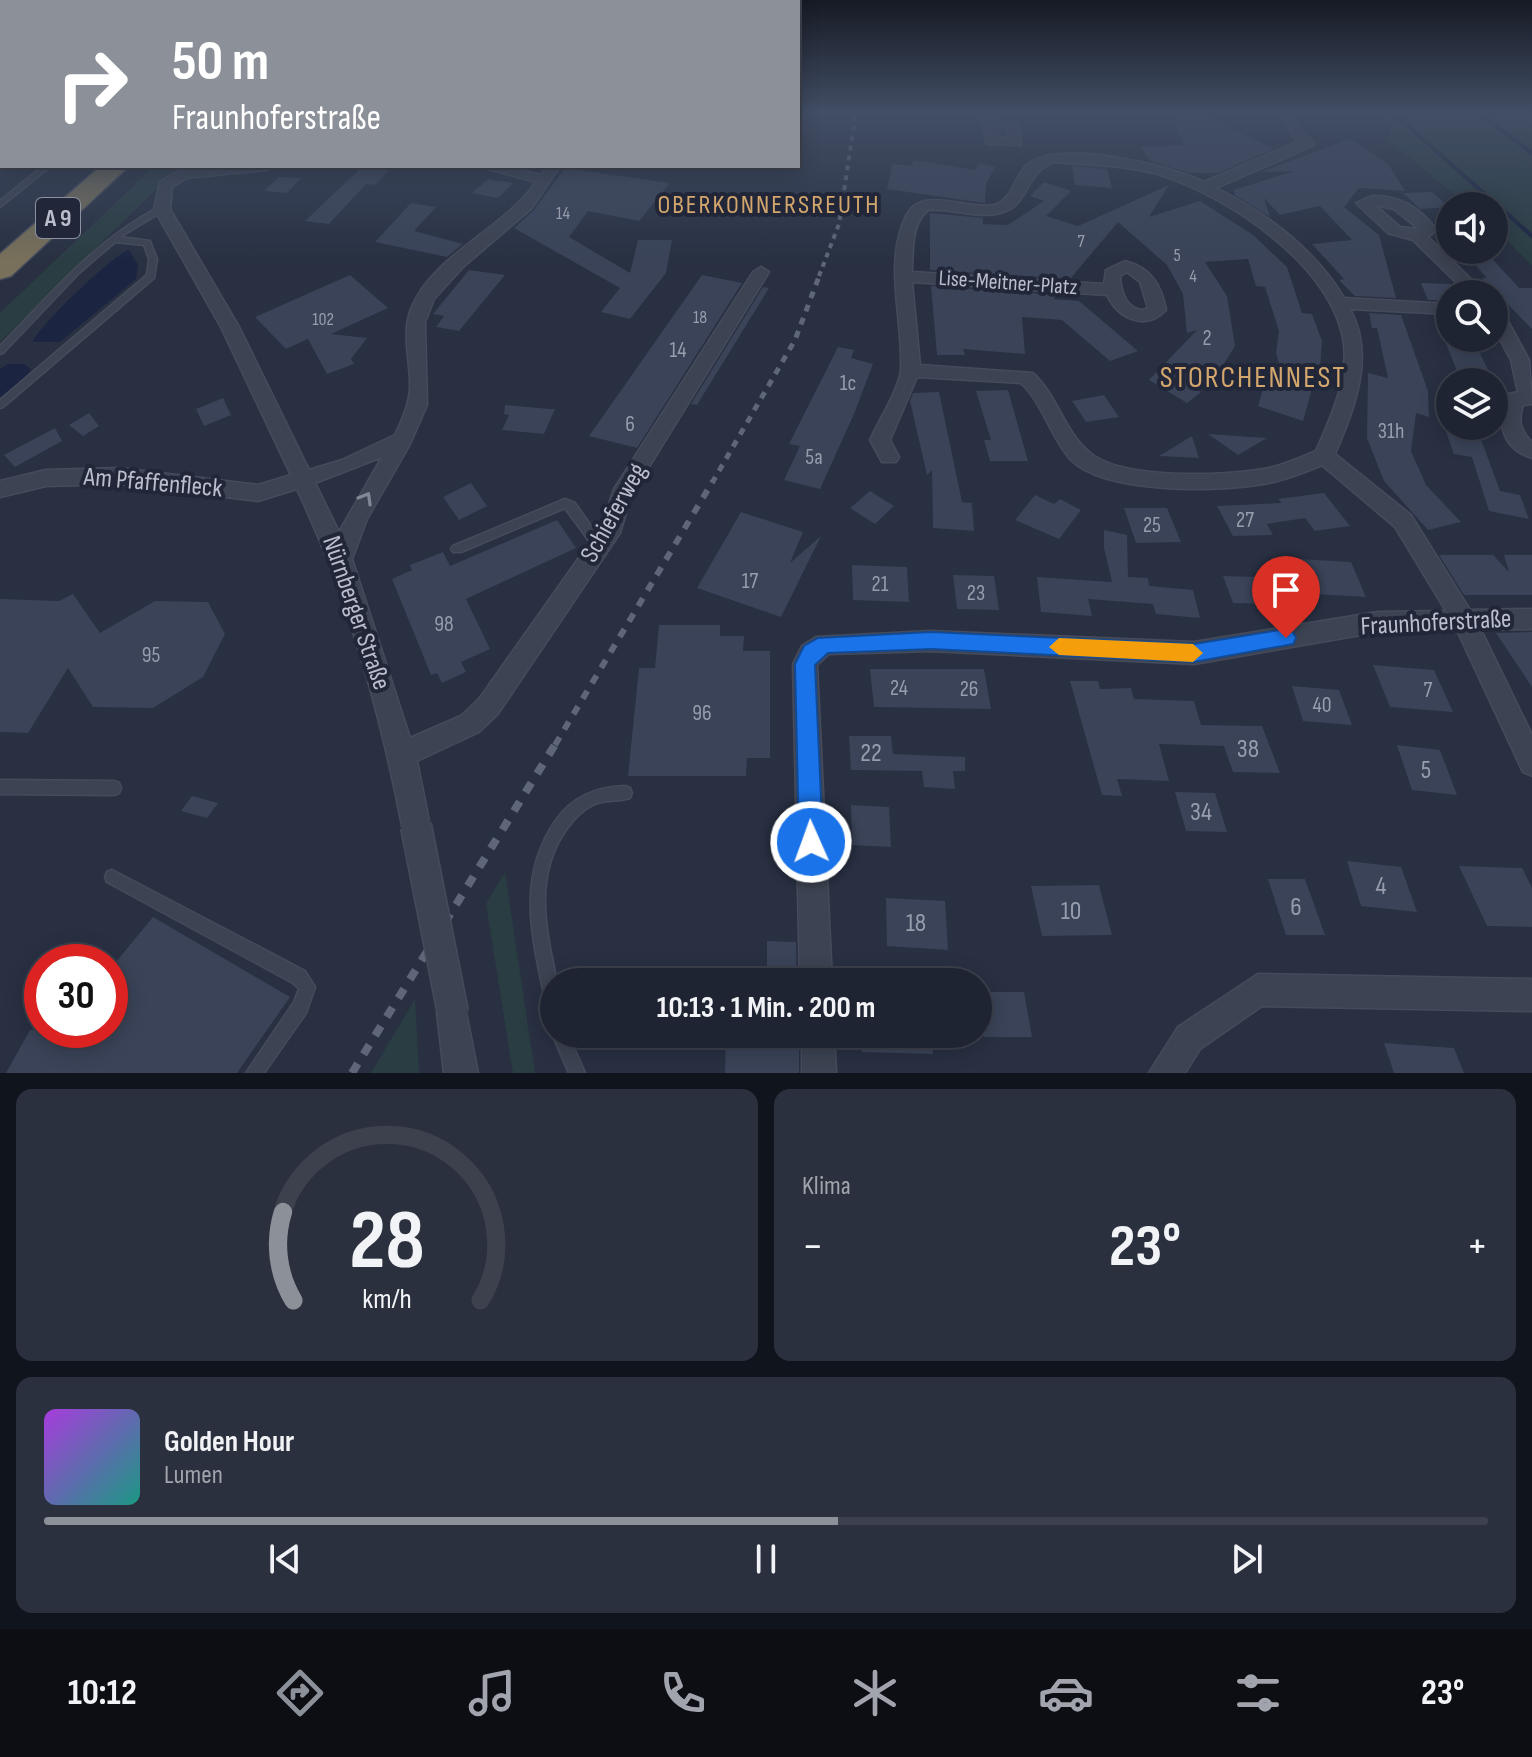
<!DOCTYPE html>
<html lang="de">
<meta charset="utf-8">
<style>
body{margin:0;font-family:"Sofia Sans Condensed",sans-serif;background:#2b303e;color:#f1f3f6;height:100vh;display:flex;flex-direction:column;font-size:30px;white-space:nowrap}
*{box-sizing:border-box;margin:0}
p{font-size:26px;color:#a1a4ac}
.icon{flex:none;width:44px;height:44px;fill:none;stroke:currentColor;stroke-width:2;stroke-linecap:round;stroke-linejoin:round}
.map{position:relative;height:1073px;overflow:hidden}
.sheet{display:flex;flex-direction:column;gap:16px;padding:16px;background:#10141c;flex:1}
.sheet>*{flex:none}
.hud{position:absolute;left:0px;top:0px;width:800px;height:168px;box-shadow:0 4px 20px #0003,0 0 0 2px #3c414d;background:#8c9099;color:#fff;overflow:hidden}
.controls{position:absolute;left:1436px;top:192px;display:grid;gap:16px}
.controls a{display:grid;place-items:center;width:72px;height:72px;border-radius:50%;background:#1e2432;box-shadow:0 4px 20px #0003,0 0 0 2px #3c414d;font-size:40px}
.speed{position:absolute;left:24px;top:944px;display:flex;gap:16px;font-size:40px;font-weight:700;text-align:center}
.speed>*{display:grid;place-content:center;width:104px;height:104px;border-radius:50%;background:#1e2432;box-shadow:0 4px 20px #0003,0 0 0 2px #3c414d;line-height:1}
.speed .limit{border:12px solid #d22;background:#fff;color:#111}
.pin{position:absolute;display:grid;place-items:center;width:68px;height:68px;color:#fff;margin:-82px -34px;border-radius:50% 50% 50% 0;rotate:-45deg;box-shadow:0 0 8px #0007}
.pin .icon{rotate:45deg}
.me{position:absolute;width:88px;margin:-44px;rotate:358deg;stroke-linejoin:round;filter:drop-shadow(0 0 6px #0008)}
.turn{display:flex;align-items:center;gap:28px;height:168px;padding:0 40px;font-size:36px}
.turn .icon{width:104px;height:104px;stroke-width:2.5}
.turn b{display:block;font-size:56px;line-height:68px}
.big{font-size:60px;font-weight:700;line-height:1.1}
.sheet .tile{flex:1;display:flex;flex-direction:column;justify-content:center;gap:12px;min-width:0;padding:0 28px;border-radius:16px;background:#2b303e}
.sheet .dial{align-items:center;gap:0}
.dial svg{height:208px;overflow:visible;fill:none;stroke:#3c414d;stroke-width:7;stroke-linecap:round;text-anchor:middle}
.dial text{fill:#f1f3f6;stroke:none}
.song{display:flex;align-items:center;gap:24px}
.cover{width:96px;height:96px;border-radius:12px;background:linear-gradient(135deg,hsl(280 70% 55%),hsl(170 70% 35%))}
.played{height:8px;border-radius:4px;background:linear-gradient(90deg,#8c9099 55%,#3c414d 55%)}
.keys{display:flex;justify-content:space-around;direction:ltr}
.heat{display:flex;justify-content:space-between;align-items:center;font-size:44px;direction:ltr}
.sheet .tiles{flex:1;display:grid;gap:16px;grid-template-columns:1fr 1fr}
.tile:last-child{grid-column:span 2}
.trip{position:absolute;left:540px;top:968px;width:452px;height:80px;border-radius:40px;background:#1e2432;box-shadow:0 4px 20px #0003,0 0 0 2px #3c414d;font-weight:700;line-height:80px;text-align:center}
.tab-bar{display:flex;height:128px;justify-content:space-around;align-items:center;background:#0c0e14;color:#a1a4ac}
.tab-bar .icon{width:56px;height:56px}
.tab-bar .selected{color:#8c9099}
.tab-bar b{font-size:36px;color:#f1f3f6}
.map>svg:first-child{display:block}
.green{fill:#2a3d43}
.water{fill:#1b2541}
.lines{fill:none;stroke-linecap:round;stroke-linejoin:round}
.stream{stroke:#1b2541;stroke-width:4}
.building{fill:#3a4358}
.lane-casing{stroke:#464b5b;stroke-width:3}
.street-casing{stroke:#464b5b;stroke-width:3}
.highway-casing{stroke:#474d5c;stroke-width:3}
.lane{fill:#3c4352;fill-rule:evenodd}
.street{fill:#3c4352;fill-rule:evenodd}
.highway{fill:#78705a;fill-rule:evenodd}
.rail-far3{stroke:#5f6679;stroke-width:4;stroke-dasharray:5 5;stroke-linecap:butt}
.rail-far2{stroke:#5f6679;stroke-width:5;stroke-dasharray:7 7;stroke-linecap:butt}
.rail-far1{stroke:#5f6679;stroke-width:6;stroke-dasharray:9 9;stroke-linecap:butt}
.rail{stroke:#5f6679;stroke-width:8;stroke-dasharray:11 11;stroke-linecap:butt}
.street-bridge-casing{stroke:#464b5b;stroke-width:33;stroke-linecap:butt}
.street-bridge{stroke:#3c4352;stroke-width:30}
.oneway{stroke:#818795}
.route{fill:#1a73e8;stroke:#114b97;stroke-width:2}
.slow{fill:#f59e0b}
.labels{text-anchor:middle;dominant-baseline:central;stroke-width:8;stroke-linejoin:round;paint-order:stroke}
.far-number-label{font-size:18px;fill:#989dad}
.far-street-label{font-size:22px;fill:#babecc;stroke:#212738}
.number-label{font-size:22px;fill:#989dad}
.shield{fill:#212738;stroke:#8c91a0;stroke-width:2}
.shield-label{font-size:24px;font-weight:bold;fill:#babecc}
.far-quarter-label{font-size:26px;letter-spacing:2px;fill:#d3a66d;stroke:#212738}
.street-label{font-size:26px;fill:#babecc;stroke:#212738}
.near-number-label{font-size:26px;fill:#989dad}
.quarter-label{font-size:30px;letter-spacing:2px;fill:#d3a66d;stroke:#212738}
</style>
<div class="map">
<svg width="1532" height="1073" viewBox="0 0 1532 1073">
<rect width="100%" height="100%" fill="#283042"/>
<!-- green -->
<path class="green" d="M1374 111H1532V266L1494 227V206H1468L1389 140 1391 128Z
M154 166H180L0 342V313Z
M505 872 535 1073H513L486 904Z
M415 999 419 1073H371Z"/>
<!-- water -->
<path class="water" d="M129 250 138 265 136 279 60 342H33C36 329 113 254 129 250Z
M8 364H24L31 369 23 383 0 401V369Z"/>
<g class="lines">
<!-- stream -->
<path class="stream" d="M1391 111 1532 236
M1476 111 1532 153"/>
</g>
<!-- building -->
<path class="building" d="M1171 114 1206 116 1274 149 1218 173H1190L1150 161 1141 147 1184 145Z
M1350 139 1388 164 1405 191 1359 188 1344 207 1379 235 1396 298 1355 296 1339 280 1344 279 1312 244 1352 240 1320 206 1280 215 1264 198 1270 217 1235 195 1234 190 1294 171 1261 172Z
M913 160 975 170 979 163 995 167 986 184 985 203 887 189 892 164 912 166Z
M363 166 390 169 375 185 366 184 329 224 305 221Z
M1072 166 1107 169 1112 188 1075 185Z
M565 168 670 183 639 221 588 211 569 237 630 273 638 240H672L666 273 630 319 601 312 620 288 514 228 534 210Z
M279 177 301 178 287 193 264 191Z
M488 179 513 183 498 198 472 193Z
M1044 182 1071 191 1046 216 1078 226 1169 185 1149 217 1200 201 1253 235 1287 267 1302 313 1312 314 1322 341 1319 383 1314 382 1303 421 1258 406 1266 379 1282 384 1287 391 1276 353 1279 331 1265 287 1256 286 1248 259 1205 262 1227 296 1235 346 1212 383 1205 389 1191 384 1201 392 1187 403 1149 380 1197 330 1187 333 1183 294 1167 265 1118 222 1070 279 930 270V213L983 218V224L1008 225 1044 201 1030 196Z
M1432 192 1449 207 1420 209 1403 193Z
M411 203 436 207 414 231 463 244 447 257 375 242Z
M1462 250H1484L1519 288H1532V329L1482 278H1487Z
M469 270 505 275 459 331 436 327 444 316 433 314Z
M350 275 388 308 331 334 367 338 351 359 354 364 327 374 308 339 286 349 255 317Z
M702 275 742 283 637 448 589 436Z
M1421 283 1450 284V301L1428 300Z
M931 286 1057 295 1053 299 1079 301 1138 351 1110 361 1062 320 1022 317 1025 354 963 349 965 355H937Z
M763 287 769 288 697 405 691 404Z
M1369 313 1401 315 1428 391 1429 417 1416 413 1411 451 1426 485 1461 522 1428 530 1384 481 1367 438 1368 373 1388 378 1377 328H1372Z
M1435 316 1450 317V338H1473L1493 381 1459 376Z
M838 347 854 350 851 358 873 364 854 414 820 489 784 480 800 446 789 444Z
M1008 390 1028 461H990L984 440H991L976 391Z
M939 392 962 502 972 503 974 531 933 528 932 470 927 475 910 401 913 393Z
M1104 395 1119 417 1086 422 1072 401Z
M223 398 231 415 204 426 196 409Z
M505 405 550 409H555L544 434 502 430 509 415 504 414Z
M89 413 99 426 83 436 69 425Z
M55 428 62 441 15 467 4 455Z
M1478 431 1500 491 1520 495 1529 519 1489 511 1472 457 1454 454 1446 432 1465 435Z
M1208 434 1267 438 1238 455Z
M1192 436 1199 458 1159 456Z
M471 483 487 506 459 520 443 497Z
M870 491 894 506 875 524 850 508Z
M1324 493 1350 526 1315 531 1305 518 1267 524 1273 535 1233 536 1217 506 1282 503 1278 499Z
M1035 495 1054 504 1060 499 1081 510 1059 539 1015 520Z
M1124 508H1167L1181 542 1136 543Z
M741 512 803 532 790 563 821 536 781 617 697 588Z
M557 520 576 548 466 599 490 649 461 662 466 672 442 683 437 673 431 675 392 579 412 570 410 565 443 552 450 566Z
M1104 530 1127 535 1128 577 1148 578 1149 586 1193 590 1200 618 1156 614 1153 604 1088 599 1092 616 1041 612 1037 577 1112 582 1104 548Z
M1439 555H1493L1509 572 1504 555H1532V595H1464Z
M1299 559 1351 562 1366 597 1312 594Z
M852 565 907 567 909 602 853 600Z
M953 575 994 576 999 610 957 609Z
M1223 576 1257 577 1268 604 1233 603Z
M73 594 100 633 155 601 208 602 225 634 203 677 153 708 93 707 68 668 28 733 0 732V599L59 601Z
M659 625H720V636H744L743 651H770V758H747L746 776H628L639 668H655Z
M1532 632V687L1496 633Z
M1373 665 1434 670 1453 712 1390 707Z
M870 669H984L991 709 874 707Z
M1070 681H1098L1100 689 1131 688 1134 699 1194 701 1201 725 1262 726 1280 773 1233 772 1224 746 1159 744 1169 781 1117 779 1122 796 1102 795Z
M1292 686 1339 690 1352 725 1303 721Z
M849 736H891L893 754 965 757V771H953L955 789 924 787 922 771 851 770Z
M1397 745 1440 750 1457 795 1412 790Z
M1175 792 1215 793 1227 832 1186 831Z
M192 796 218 803 207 818 181 811Z
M851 805 889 807 891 847 852 845Z
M1347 861 1401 867 1417 912 1361 906Z
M1459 866 1522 868 1532 888V927L1487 926Z
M1268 879H1305L1325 935H1286Z
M1099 885 1112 935 1042 936 1031 886Z
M886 898 945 901 948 950 887 946Z
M153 917 290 997 237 1073H6L30 1030H110V969Z
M767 941 796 942 797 982H767Z
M978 992H1024L1032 1037H984Z
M726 1034H799V1073H725Z
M861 1034H931L933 1054 862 1052Z
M1384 1043 1454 1048 1464 1073H1394Z"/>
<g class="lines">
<!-- lane casing -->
<g class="lane-casing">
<path id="lane" d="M43 166H51L0 207V201Z
M159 207 166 209 120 237 150 241 157 259 154 278 3 407 0 408V400L147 275 149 259 144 245 115 242 79 273 3 353 0 354V346C50 295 95 240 159 207Z
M565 499 575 503 603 543 605 546 603 549H595L565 508 461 552H453L451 549 453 546Z
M0 780 114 781 119 783 121 788 119 793 114 795 0 794Z
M625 786 630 788 632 793 630 798C618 802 605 799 593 805 582 810 573 820 566 830 533 877 546 930 557 982H554V1012L548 1010 546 1004C533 940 515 878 556 820 573 796 597 787 625 786Z
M112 870 305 971 315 987 306 1013 264 1073H246L294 1002 299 989 293 983 107 882 105 877 107 872Z
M554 1029V1034H568L585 1073H569L552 1034Z"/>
</g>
<!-- street casing -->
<g class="street-casing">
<path id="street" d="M980 111H993L995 120 1018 123 1021 145 987 144ZM997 128 1007 129 1008 138 998 137Z
M1277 111H1290L1302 132 1314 143 1312 146 1216 188C1265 212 1316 250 1344 298L1450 304V314L1350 309C1376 356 1354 409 1335 454L1411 515 1470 610 1532 609V629L1481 630 1532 735V776L1523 772 1457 630 1378 632 1194 664 931 651 829 654 817 665 832 982H800L793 664 802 646 816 637 931 631 1194 642 1378 612 1446 611 1395 527 1322 465C1303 473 1283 481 1263 484 1218 492 1105 494 1071 460 1050 437 1044 405 1021 383L917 377 890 440 899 457 896 462H882L870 440C878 422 901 386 901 368 903 318 884 266 905 218 920 183 967 211 994 205 1013 200 1014 175 1028 164 1061 139 1169 165 1204 182L1297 142ZM1054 162C1090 165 1129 165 1164 176 1232 199 1335 268 1344 345 1348 381 1330 419 1316 451 1299 458 1282 466 1264 469 1223 476 1120 480 1089 452 1064 431 1057 395 1033 373L920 365 912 282 1107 295C1118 318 1145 332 1166 310 1161 284 1151 268 1125 261L1106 270 1104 284 912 272C913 251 911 224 928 210 953 208 979 220 1003 212 1030 204 1024 173 1054 162ZM1127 272 1140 282 1148 308 1143 310C1126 309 1121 291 1120 276Z
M222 166H274L267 170 187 178 172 187 170 209 239 327 309 470 342 460 395 435C402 420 409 405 410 388 411 362 401 334 411 309 433 254 503 230 536 182L477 166H503L541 175 546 166H560L532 208 463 267 434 299 425 322 427 405 410 444 367 519 352 559 410 738 461 716 479 699 602 525 614 489 753 272 761 267 769 272 631 496 620 533 497 715 479 732 417 761 430 826 426 836 416 840 406 836 402 826C380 710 347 595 297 489L258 501 120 484 46 486 0 497V481L46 470 120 468 258 485 291 475 221 327 154 209 160 182 178 171ZM382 457 339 532 315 483Z
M1372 196C1399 195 1421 208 1436 230L1428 237 1486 294H1468L1413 240 1388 233 1356 203ZM1375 205 1394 209 1419 229 1400 227Z
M1494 307 1503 312 1529 360 1532 404 1523 405C1518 420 1520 431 1532 442V458C1502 449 1494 419 1509 394L1518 392 1511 360 1494 328Z
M1258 974 1532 979V1011L1262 1006 1200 1049 1185 1073H1149L1178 1027Z
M453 997 464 1002 478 1073H444L437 1013 442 1002Z
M802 1034H834L836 1073H802Z"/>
</g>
<!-- highway casing -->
<g class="highway-casing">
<path id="highway" d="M101 166H129L11 276 0 279V254Z"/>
</g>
<!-- lane -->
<use href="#lane" class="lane"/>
<!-- street -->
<use href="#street" class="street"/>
<!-- highway -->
<use href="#highway" class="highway"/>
<!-- rail-far3 -->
<path class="rail-far3" d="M819 276 839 224 856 111"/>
<!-- rail-far2 -->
<path class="rail-far2" d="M712 483 795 340 820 274"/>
<!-- rail-far1 -->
<path class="rail-far1" d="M555 745 713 481"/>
<!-- rail -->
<path class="rail" d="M352 1073 556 743"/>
<!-- street-bridge casing -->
<g class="street-bridge-casing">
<path id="street-bridge" d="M416 826 453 1013"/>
</g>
<!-- street-bridge -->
<use href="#street-bridge" class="street-bridge"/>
</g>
<!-- one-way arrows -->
<defs><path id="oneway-chevron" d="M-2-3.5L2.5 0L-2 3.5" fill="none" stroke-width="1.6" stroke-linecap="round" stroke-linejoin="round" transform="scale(2)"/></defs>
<use class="oneway" href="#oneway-chevron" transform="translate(366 498) rotate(-60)"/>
<!-- sky -->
<linearGradient id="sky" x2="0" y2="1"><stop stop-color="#161a24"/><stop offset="0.43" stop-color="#424e65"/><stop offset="1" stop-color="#424e65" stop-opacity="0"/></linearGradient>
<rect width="1532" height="261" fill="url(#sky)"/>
<!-- route -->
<path class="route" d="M1286 629 1293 632 1296 638 1293 644 1194 662 931 649 828 653 815 665 823 842 819 850 811 853 803 850 799 842 795 664 804 646 818 638 931 632 1194 644Z"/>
<!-- slow -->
<path class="slow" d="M1059 638 1193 644 1203 653 1193 662 1059 655 1049 647Z"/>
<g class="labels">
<!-- far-number labels -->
<g class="far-number-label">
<text x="563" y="213">14</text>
<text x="1081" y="241">7</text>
<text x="1177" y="255">5</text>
<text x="1193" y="276">4</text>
<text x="700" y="317">18</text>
<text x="323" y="319">102</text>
</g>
<!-- far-street labels -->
<g class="far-street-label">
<text transform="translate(1008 283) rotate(4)">Lise-Meitner-Platz</text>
</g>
<!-- number labels -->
<g class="number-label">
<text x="1207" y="338">2</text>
<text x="678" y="350">14</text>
<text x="848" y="383">1c</text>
<text x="630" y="424">6</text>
<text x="1391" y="431">31h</text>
<text x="814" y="457">5a</text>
<text x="1245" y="520">27</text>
<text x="1152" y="525">25</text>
<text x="750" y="581">17</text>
<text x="880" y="584">21</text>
<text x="976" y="593">23</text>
<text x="444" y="624">98</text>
<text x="151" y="655">95</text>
<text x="899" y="688">24</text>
<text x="969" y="689">26</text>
<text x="1428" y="690">7</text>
<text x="1322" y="705">40</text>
<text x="702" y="713">96</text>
</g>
<!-- shield labels -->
<rect class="shield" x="36" y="198" width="44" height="40" rx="6"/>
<g class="shield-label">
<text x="58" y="218">A 9</text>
</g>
<!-- far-quarter labels -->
<g class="far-quarter-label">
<text x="769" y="205">OBERKONNERSREUTH</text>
</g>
<!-- street labels -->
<g class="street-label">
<text transform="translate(153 483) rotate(5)">Am Pfaffenfleck</text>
<text transform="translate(614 513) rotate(-61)">Schieferweg</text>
<text transform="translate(356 613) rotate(71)">Nürnberger Straße</text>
<text transform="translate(1436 623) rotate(-3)">Fraunhoferstraße</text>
</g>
<!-- near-number labels -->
<g class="near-number-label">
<text x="1248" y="749">38</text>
<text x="871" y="753">22</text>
<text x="1426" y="770">5</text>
<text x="1201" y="812">34</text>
<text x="1381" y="886">4</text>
<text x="1296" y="907">6</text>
<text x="1071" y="911">10</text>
<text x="916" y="923">18</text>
</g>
<!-- quarter labels -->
<g class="quarter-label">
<text x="1253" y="378">STORCHENNEST</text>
</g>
</g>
</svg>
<div class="controls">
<a><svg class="icon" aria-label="sound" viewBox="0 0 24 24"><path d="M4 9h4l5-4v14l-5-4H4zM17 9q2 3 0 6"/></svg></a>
<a><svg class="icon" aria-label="search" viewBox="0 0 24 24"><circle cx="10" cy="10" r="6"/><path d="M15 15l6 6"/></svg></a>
<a><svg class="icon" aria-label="layers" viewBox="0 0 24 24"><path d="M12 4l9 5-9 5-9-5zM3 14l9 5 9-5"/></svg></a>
</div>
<div class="speed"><div class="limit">30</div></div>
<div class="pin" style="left:1286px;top:638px;background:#d93025"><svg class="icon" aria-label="arrive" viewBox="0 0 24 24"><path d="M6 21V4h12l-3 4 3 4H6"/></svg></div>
<svg class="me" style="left:811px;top:842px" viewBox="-20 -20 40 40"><circle r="17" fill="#1a73e8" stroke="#fff" stroke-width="3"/><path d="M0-11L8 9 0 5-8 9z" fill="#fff"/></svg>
<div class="trip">10:13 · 1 Min. · 200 m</div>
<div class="hud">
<div class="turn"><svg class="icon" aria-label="right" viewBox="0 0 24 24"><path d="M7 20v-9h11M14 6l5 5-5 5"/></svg><div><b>50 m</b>Fraunhoferstraße</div></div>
</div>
</div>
<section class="sheet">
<div class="tiles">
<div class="tile dial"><svg viewBox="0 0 100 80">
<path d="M14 69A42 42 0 1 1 86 69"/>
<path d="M14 69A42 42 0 0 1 10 35" stroke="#8c9099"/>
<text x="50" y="56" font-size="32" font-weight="700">28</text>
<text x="50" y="72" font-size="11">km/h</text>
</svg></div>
<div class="tile"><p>Klima</p>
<div class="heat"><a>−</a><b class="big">23°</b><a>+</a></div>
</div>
<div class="tile">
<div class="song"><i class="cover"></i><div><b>Golden Hour</b><p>Lumen</p></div></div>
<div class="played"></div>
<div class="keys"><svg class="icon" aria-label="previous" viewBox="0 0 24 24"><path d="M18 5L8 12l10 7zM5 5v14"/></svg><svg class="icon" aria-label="pause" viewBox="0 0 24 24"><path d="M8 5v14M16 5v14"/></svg><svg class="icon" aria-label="next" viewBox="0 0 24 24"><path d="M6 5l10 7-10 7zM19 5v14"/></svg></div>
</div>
</div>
</section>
<nav class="tab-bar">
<b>10:12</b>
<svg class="icon selected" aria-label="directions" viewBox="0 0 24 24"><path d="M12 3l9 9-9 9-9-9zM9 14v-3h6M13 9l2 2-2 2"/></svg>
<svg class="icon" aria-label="music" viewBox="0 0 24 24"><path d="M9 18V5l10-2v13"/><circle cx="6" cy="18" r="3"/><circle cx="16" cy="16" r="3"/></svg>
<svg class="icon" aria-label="phone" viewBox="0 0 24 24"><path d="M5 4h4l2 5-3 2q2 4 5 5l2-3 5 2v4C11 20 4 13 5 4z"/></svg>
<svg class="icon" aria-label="climate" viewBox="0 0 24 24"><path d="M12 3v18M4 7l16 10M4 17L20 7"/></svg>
<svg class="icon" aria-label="car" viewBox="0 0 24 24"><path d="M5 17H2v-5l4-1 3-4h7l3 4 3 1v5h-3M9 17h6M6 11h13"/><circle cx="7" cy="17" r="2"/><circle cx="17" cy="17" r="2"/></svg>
<svg class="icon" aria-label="filters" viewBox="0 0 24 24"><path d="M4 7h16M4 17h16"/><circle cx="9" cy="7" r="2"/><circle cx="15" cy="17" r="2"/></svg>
<b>23°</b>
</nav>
